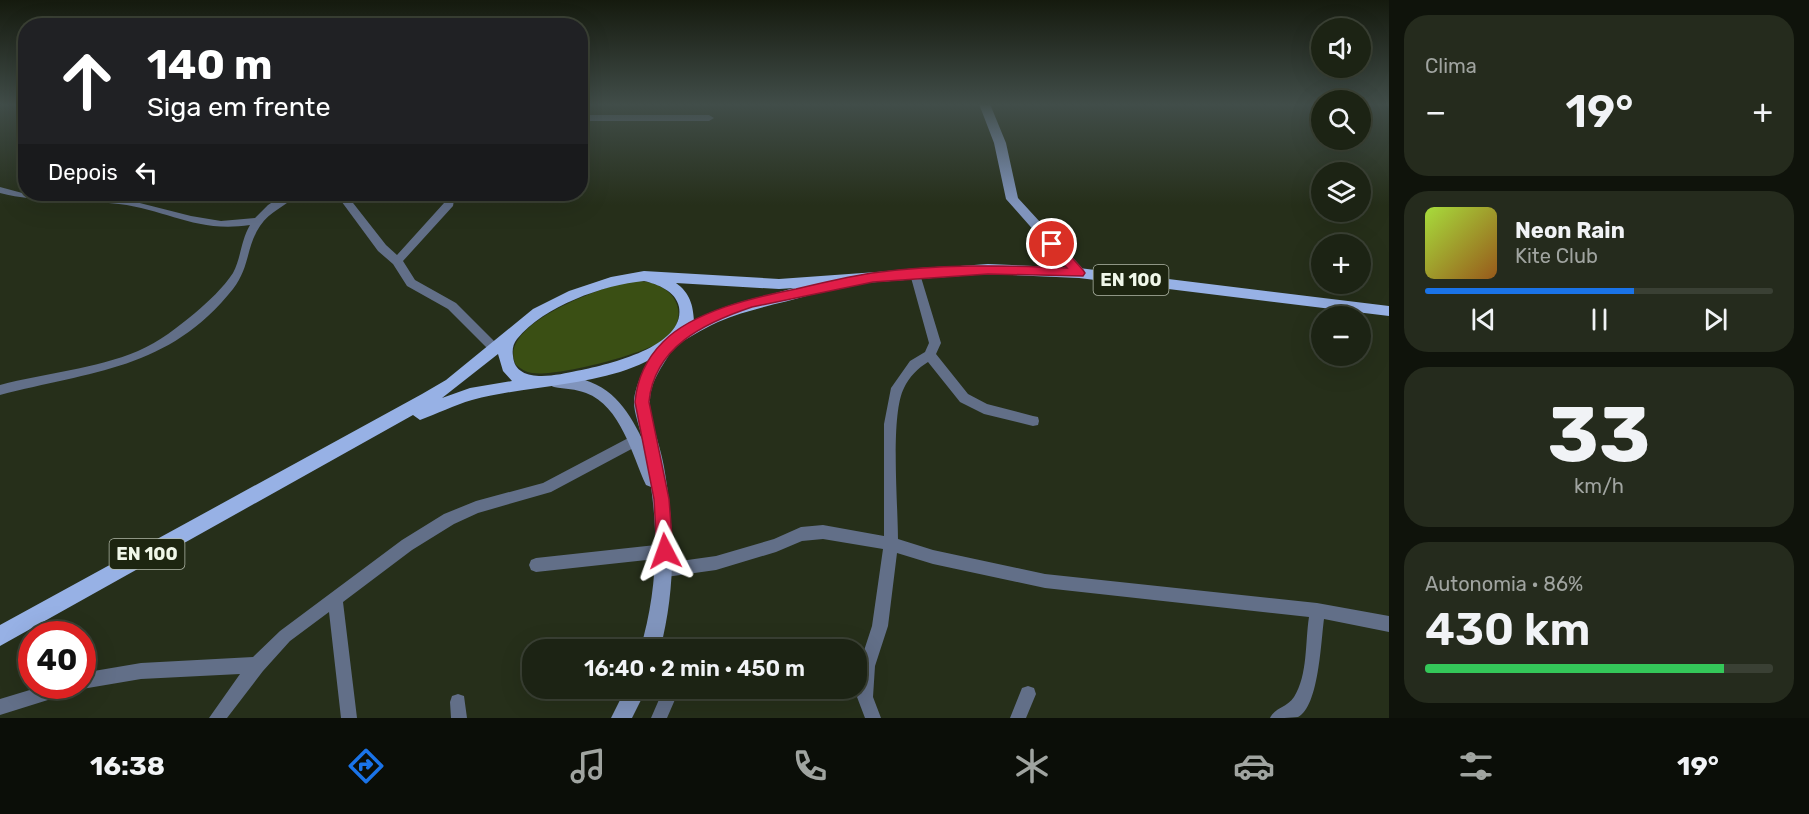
<!DOCTYPE html>
<html lang="pt">
<meta charset="utf-8">
<style>
body{margin:0;font-family:Rubik,sans-serif;background:#252b1d;color:#f1f3f6;height:100vh;display:flex;flex-direction:column;font-size:22px;white-space:nowrap}
*{box-sizing:border-box;margin:0}
p{font-size:20px;color:#a0a4a0}
.icon{flex:none;width:33px;height:33px;fill:none;stroke:currentColor;stroke-width:2;stroke-linecap:round;stroke-linejoin:round}
.map{position:relative;flex:1;overflow:hidden}
.side{display:flex;flex-direction:column;gap:15px;padding:15px;background:#0f130b;width:420px}
.side>*{flex:none}
.hud{position:absolute;left:18px;top:18px;width:570px;height:183px;border-radius:24px;box-shadow:0 6px 24px #0002,0 0 0 2px #3a4034;background:#202124;color:#fff;overflow:hidden}
.tools{position:absolute;left:1311px;top:18px;display:grid;gap:12px}
.tools a{display:grid;place-items:center;width:60px;height:60px;border-radius:50%;background:#1c2314;box-shadow:0 6px 24px #0002,0 0 0 2px #3a4034;font-size:30px}
.speed{position:absolute;left:18px;top:621px;display:flex;gap:12px;font-size:30px;font-weight:700;text-align:center}
.speed>*{display:grid;place-content:center;width:78px;height:78px;border-radius:50%;background:#1c2314;box-shadow:0 6px 24px #0002,0 0 0 2px #3a4034;line-height:1}
.speed .limit{border:9px solid #d22;background:#fff;color:#111}
.pin{position:absolute;display:grid;place-items:center;width:51px;height:51px;color:#fff;margin:-26px;border:3px solid #fff;border-radius:50%;box-shadow:0 2px 6px #0007}
.me{position:absolute;width:66px;margin:-33px;rotate:356deg;stroke-linejoin:round;filter:drop-shadow(0 0 4px #0008)}
.turn{display:flex;align-items:center;gap:21px;height:126px;padding:0 30px;font-size:27px}
.turn .icon{width:78px;height:78px;stroke-width:2.5}
.turn b{display:block;font-size:42px;line-height:51px}
.then{display:flex;align-items:center;height:57px;padding:0 30px;background:#0003;gap:12px;font-size:22px}
.big{font-size:45px;font-weight:600;line-height:1.1}
.side .tile{flex:1;display:flex;flex-direction:column;justify-content:center;gap:9px;min-width:0;padding:0 21px;border-radius:24px;background:#252b1d}
.side .dial{align-items:center;gap:0}
.dial b{font-size:78px;line-height:1}
.song{display:flex;align-items:center;gap:18px}
.cover{width:72px;height:72px;border-radius:9px;background:linear-gradient(135deg,hsl(80 70% 55%),hsl(30 70% 35%))}
.played{height:6px;border-radius:3px;background:linear-gradient(90deg,#1a73e8 60%,#3a4034 60%)}
.keys{display:flex;justify-content:space-around;direction:ltr}
.heat{display:flex;justify-content:space-between;align-items:center;font-size:33px;direction:ltr}
.charge{height:9px;border-radius:4px;background:linear-gradient(90deg,#34c759 86%,#3a4034 0)}
.trip{position:absolute;left:522px;top:639px;width:345px;height:60px;border-radius:24px;background:#1c2314;box-shadow:0 6px 24px #0002,0 0 0 2px #3a4034;font-weight:600;line-height:60px;text-align:center}
.dock{display:flex;height:96px;justify-content:space-around;align-items:center;background:#0b0e08;color:#a0a4a0}
.dock .icon{width:42px;height:42px}
.dock .active{color:#1a73e8}
.dock b{font-size:27px;color:#f1f3f6}
main{display:flex;flex:1;min-height:0}
.map>svg:first-child{display:block}
.green{fill:#3a4f14}
.lines{fill:none;stroke-linecap:round;stroke-linejoin:round}
.street{fill:#626f88;fill-rule:evenodd}
.secondary{fill:#8094bc;fill-rule:evenodd}
.primary{fill:#97b1e5;fill-rule:evenodd}
.route{fill:#e11d48;stroke:#92132f;stroke-width:1.5}
.labels{text-anchor:middle;dominant-baseline:central;stroke-width:6;stroke-linejoin:round;paint-order:stroke}
.shield{fill:#1d2510;stroke:#b1b8a8;stroke-width:1.5}
.shield-label{font-size:18px;font-weight:bold;fill:#f0f7e9}
</style>
<main>
<div class="map">
<svg width="1389" height="718" viewBox="0 0 1389 718">
<rect width="100%" height="100%" fill="#262f1a"/>
<!-- green -->
<path class="green" d="M630 281C639 281 649 281 657 285 682 295 686 323 665 339 646 354 557 377 532 373 526 372 521 369 516 365 495 325 602 287 630 281Z"/>
<g class="lines">
<!-- street -->
<path class="street" d="M580 115H709L714 118 709 121H580Z
M0 187 26 194 120 198 191 216 221 221 255 218 268 205 282 196 286 194H298C286 206 270 211 260 226 246 247 250 267 233 289 169 370 91 371 0 395V385C45 373 95 369 138 351 159 342 178 327 195 313 209 301 223 288 233 273 241 258 241 240 250 225 196 233 168 210 119 204 79 199 39 203 0 193Z
M336 194H346L386 245 397 255 444 203 445 194H455L453 206 403 261 415 280 456 303 499 346 501 349 499 352H491L448 309 407 286 393 264 378 251Z
M915 270 920 274 941 343 936 354 968 394 987 404 1033 416 1038 417 1039 421 1038 425 1033 426 984 414 960 402 928 362C918 368 909 377 904 388 890 415 898 505 898 539L933 550 1045 574 1317 603 1389 616V632L1324 619C1321 640 1319 707 1298 717 1291 718 1278 718 1270 718 1274 708 1288 707 1294 697 1308 675 1305 642 1309 617L1045 588 933 564 897 553 888 626 875 666 873 697 881 718H865L857 697 859 666 872 626 883 549 823 539 802 541 776 552 716 570 666 577 661 575 659 570 661 565 666 563 716 556 774 539 801 527 823 525 884 536V424L891 388 910 361 925 352 929 343 910 274Z
M634 435 639 437 641 441 639 445 551 492 478 513 454 524 412 550 343 602 357 718H341L329 612 290 641 263 671 227 718H209L240 674 141 679 82 689 76 687 82 686V673L141 663 253 657 280 631 402 540 444 514 476 501 543 483Z
M665 544 670 546 672 551 670 556 665 558 536 572 531 570 529 565 531 560 536 558Z
M43 686H75L73 692 67 694 0 715V699Z
M1028 686 1034 688 1036 694 1026 718H1010L1022 688Z
M664 688H680L667 718H651Z
M458 694 464 696 467 718H451L450 702 452 696Z"/>
<!-- secondary -->
<path class="secondary" d="M979 104H990L1006 143 1018 198 1084 270 1086 273 1084 276H1074L1006 199 994 143Z
M667 340 672 342 674 346C665 364 651 378 650 400 649 419 661 447 664 467 675 530 676 588 660 650H640C656 596 659 542 651 487L646 485C632 455 621 406 586 393 576 389 565 389 554 387L549 385 546 381 549 377C556 374 564 376 572 377 609 383 627 407 642 439 640 427 634 414 634 402 634 386 652 345 667 340Z
M626 688H647L632 718H611Z"/>
<!-- primary -->
<path class="primary" d="M988 264 1079 268 1389 306V316L1079 278 988 274 808 287 812 291 810 295C779 304 748 309 718 322 684 338 656 361 620 372 571 387 521 387 472 400 454 405 437 414 420 420L413 415 0 646V625L422 394 446 380 533 309 569 291 611 277 644 271 779 279ZM644 281C657 284 676 291 679 307 686 347 606 365 576 371 558 375 515 385 513 356 512 350 513 344 517 339 544 306 603 285 644 281ZM676 283 779 289 794 288 735 304 694 321C693 305 690 293 676 283ZM498 354 503 371 512 381 470 388 442 398Z"/>
</g>
<!-- sky -->
<linearGradient id="sky" x2="0" y2="1"><stop stop-color="#151a0e"/><stop offset="0.51" stop-color="#414d49"/><stop offset="1" stop-color="#414d49" stop-opacity="0"/></linearGradient>
<rect width="1389" height="205" fill="url(#sky)"/>
<!-- route -->
<path class="route" d="M1052 239 1057 241 1083 270 1085 273 1083 276 988 274 873 282 752 307C704 323 654 347 649 402L669 499 673 551 671 557 665 559 659 557 657 551 654 499 635 402C637 379 646 359 663 342 693 311 755 297 796 289 821 283 847 277 872 273 937 264 1002 265 1067 268L1046 244Z"/>
<g class="labels">
<!-- shield labels -->
<g class="shield">
<rect x="1093.5" y="265" width="75" height="30" rx="4.5"/>
<rect x="109.5" y="539" width="75" height="30" rx="4.5"/>
</g>
<g class="shield-label">
<text x="1131" y="280">EN 100</text>
<text x="147" y="554">EN 100</text>
</g>
</g>
</svg>
<div class="tools">
<a><svg class="icon" aria-label="sound" viewBox="0 0 24 24"><path d="M4 9h4l5-4v14l-5-4H4zM17 9q2 3 0 6"/></svg></a>
<a><svg class="icon" aria-label="search" viewBox="0 0 24 24"><circle cx="10" cy="10" r="6"/><path d="M15 15l6 6"/></svg></a>
<a><svg class="icon" aria-label="layers" viewBox="0 0 24 24"><path d="M12 4l9 5-9 5-9-5zM3 14l9 5 9-5"/></svg></a>
<a>+</a>
<a>−</a>
</div>
<div class="speed"><div class="limit">40</div></div>
<div class="pin" style="left:1052px;top:244px;background:#d93025"><svg class="icon" aria-label="arrive" viewBox="0 0 24 24"><path d="M6 21V4h12l-3 4 3 4H6"/></svg></div>
<svg class="me" style="left:665px;top:551px" viewBox="-20 -20 40 40"><path d="M0-17L14 15 0 8-14 15z" fill="#e11d48" stroke="#fff" stroke-width="4"/></svg>
<div class="trip">16:40 · 2 min · 450 m</div>
<div class="hud">
<div class="turn"><svg class="icon" aria-label="ahead" viewBox="0 0 24 24"><path d="M12 20V5M6 11l6-6 6 6"/></svg><div><b>140 m</b>Siga em frente</div></div>
<div class="then">Depois<svg class="icon" aria-label="left" viewBox="0 0 24 24"><path d="M17 20v-9H6M10 6l-5 5 5 5"/></svg></div>
</div>
</div>
<section class="side">
<div class="tile"><p>Clima</p>
<div class="heat"><a>−</a><b class="big">19°</b><a>+</a></div>
</div>
<div class="tile">
<div class="song"><i class="cover"></i><div><b>Neon Rain</b><p>Kite Club</p></div></div>
<div class="played"></div>
<div class="keys"><svg class="icon" aria-label="previous" viewBox="0 0 24 24"><path d="M18 5L8 12l10 7zM5 5v14"/></svg><svg class="icon" aria-label="pause" viewBox="0 0 24 24"><path d="M8 5v14M16 5v14"/></svg><svg class="icon" aria-label="next" viewBox="0 0 24 24"><path d="M6 5l10 7-10 7zM19 5v14"/></svg></div>
</div>
<div class="tile dial"><b>33</b><p>km/h</p></div>
<div class="tile"><p>Autonomia · 86%</p><b class="big">430 km</b><div class="charge"></div></div>
</section>
</main>
<nav class="dock">
<b>16:38</b>
<svg class="icon active" aria-label="directions" viewBox="0 0 24 24"><path d="M12 3l9 9-9 9-9-9zM9 14v-3h6M13 9l2 2-2 2"/></svg>
<svg class="icon" aria-label="music" viewBox="0 0 24 24"><path d="M9 18V5l10-2v13"/><circle cx="6" cy="18" r="3"/><circle cx="16" cy="16" r="3"/></svg>
<svg class="icon" aria-label="phone" viewBox="0 0 24 24"><path d="M5 4h4l2 5-3 2q2 4 5 5l2-3 5 2v4C11 20 4 13 5 4z"/></svg>
<svg class="icon" aria-label="climate" viewBox="0 0 24 24"><path d="M12 3v18M4 7l16 10M4 17L20 7"/></svg>
<svg class="icon" aria-label="car" viewBox="0 0 24 24"><path d="M5 17H2v-5l4-1 3-4h7l3 4 3 1v5h-3M9 17h6M6 11h13"/><circle cx="7" cy="17" r="2"/><circle cx="17" cy="17" r="2"/></svg>
<svg class="icon" aria-label="filters" viewBox="0 0 24 24"><path d="M4 7h16M4 17h16"/><circle cx="9" cy="7" r="2"/><circle cx="15" cy="17" r="2"/></svg>
<b>19°</b>
</nav>
